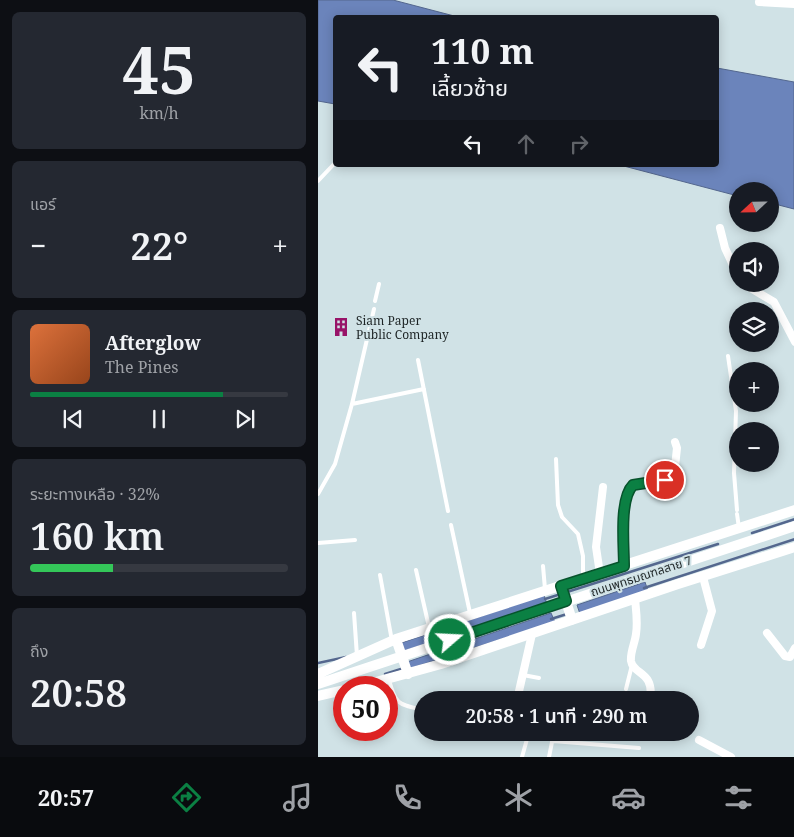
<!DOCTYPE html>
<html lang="th">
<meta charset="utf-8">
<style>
body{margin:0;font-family:"Noto Serif","Noto Sans Thai",serif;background:#242831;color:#f1f3f6;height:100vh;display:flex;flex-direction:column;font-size:19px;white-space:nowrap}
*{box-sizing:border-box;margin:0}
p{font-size:16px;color:#9ea1a6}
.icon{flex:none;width:28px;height:28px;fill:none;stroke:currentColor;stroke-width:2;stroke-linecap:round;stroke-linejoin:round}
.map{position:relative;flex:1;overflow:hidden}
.drawer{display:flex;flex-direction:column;gap:12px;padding:12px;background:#0d0f14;width:318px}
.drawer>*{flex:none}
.banner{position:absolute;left:15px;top:15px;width:386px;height:152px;border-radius:5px;box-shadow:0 2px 12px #0003;background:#171b24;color:#f1f3f6;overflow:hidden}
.needle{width:32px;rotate:248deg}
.controls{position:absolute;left:411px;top:182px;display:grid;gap:10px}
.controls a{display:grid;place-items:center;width:50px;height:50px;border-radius:50%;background:#171b24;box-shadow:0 2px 12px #0003;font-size:25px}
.speed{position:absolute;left:15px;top:676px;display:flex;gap:10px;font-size:25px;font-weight:700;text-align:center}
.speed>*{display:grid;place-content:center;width:65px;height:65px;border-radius:50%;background:#171b24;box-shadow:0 2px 12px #0003;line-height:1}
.speed .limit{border:8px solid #d22;background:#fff;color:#111}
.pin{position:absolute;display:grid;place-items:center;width:42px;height:42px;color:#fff;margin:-21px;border:2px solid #fff;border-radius:50%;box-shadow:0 1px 5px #0007}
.me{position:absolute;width:55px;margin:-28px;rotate:71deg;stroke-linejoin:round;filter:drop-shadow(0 0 4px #0008)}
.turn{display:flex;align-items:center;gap:18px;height:105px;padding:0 15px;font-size:22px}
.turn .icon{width:65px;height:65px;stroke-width:2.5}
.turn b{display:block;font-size:35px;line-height:42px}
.lanes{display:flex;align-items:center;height:48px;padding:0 15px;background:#0003;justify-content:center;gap:25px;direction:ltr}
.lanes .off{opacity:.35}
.big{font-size:38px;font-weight:600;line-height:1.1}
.drawer .tile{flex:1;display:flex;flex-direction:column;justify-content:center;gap:8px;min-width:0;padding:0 18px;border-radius:8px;background:#242831}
.drawer .dial{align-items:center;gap:0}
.dial b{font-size:65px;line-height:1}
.song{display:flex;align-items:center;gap:15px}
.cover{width:60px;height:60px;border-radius:8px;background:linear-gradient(135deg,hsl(20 70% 55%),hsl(20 70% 35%))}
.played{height:5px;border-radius:2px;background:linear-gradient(90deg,#0b8043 75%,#363941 75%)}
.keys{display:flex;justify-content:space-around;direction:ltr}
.heat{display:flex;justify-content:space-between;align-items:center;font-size:28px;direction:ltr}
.charge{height:8px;border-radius:4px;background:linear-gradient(90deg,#34c759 32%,#363941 0)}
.trip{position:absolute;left:96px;top:691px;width:285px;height:50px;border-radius:25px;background:#171b24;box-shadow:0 2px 12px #0003;font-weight:600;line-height:50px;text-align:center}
.tab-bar{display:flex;height:80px;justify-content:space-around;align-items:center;background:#090b0e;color:#9ea1a6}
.tab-bar .icon{width:35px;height:35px}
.tab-bar .on{color:#0b8043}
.tab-bar b{font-size:22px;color:#f1f3f6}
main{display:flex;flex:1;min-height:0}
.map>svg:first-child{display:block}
.water{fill:#6b84bb;stroke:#54678e}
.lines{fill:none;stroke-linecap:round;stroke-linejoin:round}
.stream{stroke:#54678e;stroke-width:2.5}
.service{stroke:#fff;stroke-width:4}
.minor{stroke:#fff;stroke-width:8}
.secondary{stroke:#fff;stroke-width:10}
.route-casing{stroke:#07532c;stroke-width:12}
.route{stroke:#0b8043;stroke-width:9}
.labels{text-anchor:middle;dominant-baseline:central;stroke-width:4;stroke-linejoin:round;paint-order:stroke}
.poi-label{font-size:12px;fill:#1d2425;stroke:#d0e2e6;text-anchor:start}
.street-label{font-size:12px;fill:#1d2425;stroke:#d0e2e6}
</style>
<main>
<section class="drawer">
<div class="tile dial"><b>45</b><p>km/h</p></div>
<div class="tile"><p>แอร์</p>
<div class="heat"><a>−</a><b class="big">22°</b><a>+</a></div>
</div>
<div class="tile">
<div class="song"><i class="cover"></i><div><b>Afterglow</b><p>The Pines</p></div></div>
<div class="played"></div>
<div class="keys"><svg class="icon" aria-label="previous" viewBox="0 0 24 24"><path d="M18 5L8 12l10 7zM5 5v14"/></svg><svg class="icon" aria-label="pause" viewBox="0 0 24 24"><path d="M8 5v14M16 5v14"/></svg><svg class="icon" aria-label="next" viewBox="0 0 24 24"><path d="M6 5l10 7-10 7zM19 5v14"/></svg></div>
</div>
<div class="tile"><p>ระยะทางเหลือ · 32%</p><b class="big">160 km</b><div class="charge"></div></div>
<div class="tile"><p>ถึง</p><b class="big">20:58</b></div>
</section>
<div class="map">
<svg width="477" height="757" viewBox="0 0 477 757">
<rect width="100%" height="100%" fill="#d0e2e6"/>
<!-- water -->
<path class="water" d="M0 0H75L140 17 18 18 17 104 0 101Z
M399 68 476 82V209L453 203 452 191H420V196L302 165H399Z
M327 582 330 591 262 614 259 605Z
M226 595 229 604 86 651 83 643Z
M233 613 237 622 93 668 89 662Z"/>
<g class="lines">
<!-- stream -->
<path class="stream" d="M434 533 477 519
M326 588 477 539
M249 592 400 544
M227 599 243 594
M233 619 249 614
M0 663 28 657
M67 674 86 668"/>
<!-- service -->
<path class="service" d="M0 181 16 164
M57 301 61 284
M56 309 34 404 106 389
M410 356 418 411 416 473 419 510
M100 360 130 511
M238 459 240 505 244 517 260 534 265 556V576
M0 494 17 464 34 404
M419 514 421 528
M133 525 152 613
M0 543 37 540
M225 566 227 589
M98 570 111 627
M62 575 74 641
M36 613 39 656
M205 675 221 678
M71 680C78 705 80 704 105 710
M308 689 314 665
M177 738 178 732
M235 741 321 748
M204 757 211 732
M231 757 236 732"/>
<!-- minor -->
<path class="minor" d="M441 2 477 4
M402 228 407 248 420 276
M426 284 456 302 477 342
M307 565C306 547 301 498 315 485L347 481 356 476 359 448 357 442
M282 574 278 547 285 487
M317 599C318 610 320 622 318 634 317 643 312 652 313 661 315 675 337 671 332 700
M449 633 467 656 472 657 477 648
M383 645 394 611 385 577
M199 700 214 634
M381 740 413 757"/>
<!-- secondary -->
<path class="secondary" d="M243 586 254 620
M78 639 90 674
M0 674 78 639 477 510
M0 684 477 526
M36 688 123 664 360 584 477 547
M0 696 26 690"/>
</g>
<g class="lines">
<!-- route casing -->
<g class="route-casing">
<path id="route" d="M132 640 248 601 243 586 306 566C306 546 301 499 315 485L347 480"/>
</g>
<!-- route -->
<use href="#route" class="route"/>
</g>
<!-- icons -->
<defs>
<g id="building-bare" transform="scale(1.5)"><path d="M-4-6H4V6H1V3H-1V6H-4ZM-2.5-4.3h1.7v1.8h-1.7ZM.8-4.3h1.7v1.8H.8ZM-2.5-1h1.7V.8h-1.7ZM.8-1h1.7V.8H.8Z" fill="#981368" stroke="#d0e2e6" stroke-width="2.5" paint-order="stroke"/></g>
</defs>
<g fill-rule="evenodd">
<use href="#building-bare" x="23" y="327"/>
</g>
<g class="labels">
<!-- poi labels -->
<g class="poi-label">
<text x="38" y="320">Siam Paper<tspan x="38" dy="14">Public Company</tspan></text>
</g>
<!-- street labels -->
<g class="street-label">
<text transform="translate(323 576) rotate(-18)">ถนนพุทธมณฑลสาย 7</text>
</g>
</g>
</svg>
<div class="controls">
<a><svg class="needle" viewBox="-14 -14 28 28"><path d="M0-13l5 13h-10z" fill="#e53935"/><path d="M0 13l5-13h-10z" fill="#9ea1a6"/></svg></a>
<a><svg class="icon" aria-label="sound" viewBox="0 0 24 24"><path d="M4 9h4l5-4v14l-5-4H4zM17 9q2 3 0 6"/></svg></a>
<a><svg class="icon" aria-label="layers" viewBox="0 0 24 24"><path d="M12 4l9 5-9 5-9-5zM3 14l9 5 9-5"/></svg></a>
<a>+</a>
<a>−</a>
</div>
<div class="speed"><div class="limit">50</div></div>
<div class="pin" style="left:347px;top:480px;background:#d93025"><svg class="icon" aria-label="arrive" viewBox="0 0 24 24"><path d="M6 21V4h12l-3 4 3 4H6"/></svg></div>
<svg class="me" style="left:132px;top:640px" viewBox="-20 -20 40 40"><circle r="17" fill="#0b8043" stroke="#fff" stroke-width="3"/><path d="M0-11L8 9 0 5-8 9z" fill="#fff"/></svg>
<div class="trip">20:58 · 1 นาที · 290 m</div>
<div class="banner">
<div class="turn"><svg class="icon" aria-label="left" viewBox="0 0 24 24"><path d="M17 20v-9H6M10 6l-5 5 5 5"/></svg><div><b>110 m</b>เลี้ยวซ้าย</div></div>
<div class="lanes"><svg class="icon" aria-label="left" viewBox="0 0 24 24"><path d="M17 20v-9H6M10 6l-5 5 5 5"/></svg><svg class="icon off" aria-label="ahead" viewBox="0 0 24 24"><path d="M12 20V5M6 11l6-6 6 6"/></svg><svg class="icon off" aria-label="right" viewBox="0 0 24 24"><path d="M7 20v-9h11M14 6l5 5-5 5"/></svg></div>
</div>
</div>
</main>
<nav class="tab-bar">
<b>20:57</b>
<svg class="icon on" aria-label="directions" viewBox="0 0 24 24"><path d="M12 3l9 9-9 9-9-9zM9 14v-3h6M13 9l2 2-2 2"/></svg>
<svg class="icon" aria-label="music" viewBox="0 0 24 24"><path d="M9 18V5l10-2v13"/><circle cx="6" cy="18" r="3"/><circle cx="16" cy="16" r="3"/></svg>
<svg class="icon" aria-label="phone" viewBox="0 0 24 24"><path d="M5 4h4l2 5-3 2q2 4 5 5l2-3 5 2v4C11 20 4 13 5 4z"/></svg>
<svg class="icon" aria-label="climate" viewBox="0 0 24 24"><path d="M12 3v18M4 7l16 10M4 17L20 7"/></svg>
<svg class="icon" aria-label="car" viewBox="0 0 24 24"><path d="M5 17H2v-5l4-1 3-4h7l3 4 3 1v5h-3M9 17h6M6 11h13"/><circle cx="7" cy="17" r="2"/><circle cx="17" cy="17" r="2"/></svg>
<svg class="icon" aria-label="filters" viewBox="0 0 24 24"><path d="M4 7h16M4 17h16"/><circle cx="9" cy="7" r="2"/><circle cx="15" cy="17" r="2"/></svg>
</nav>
